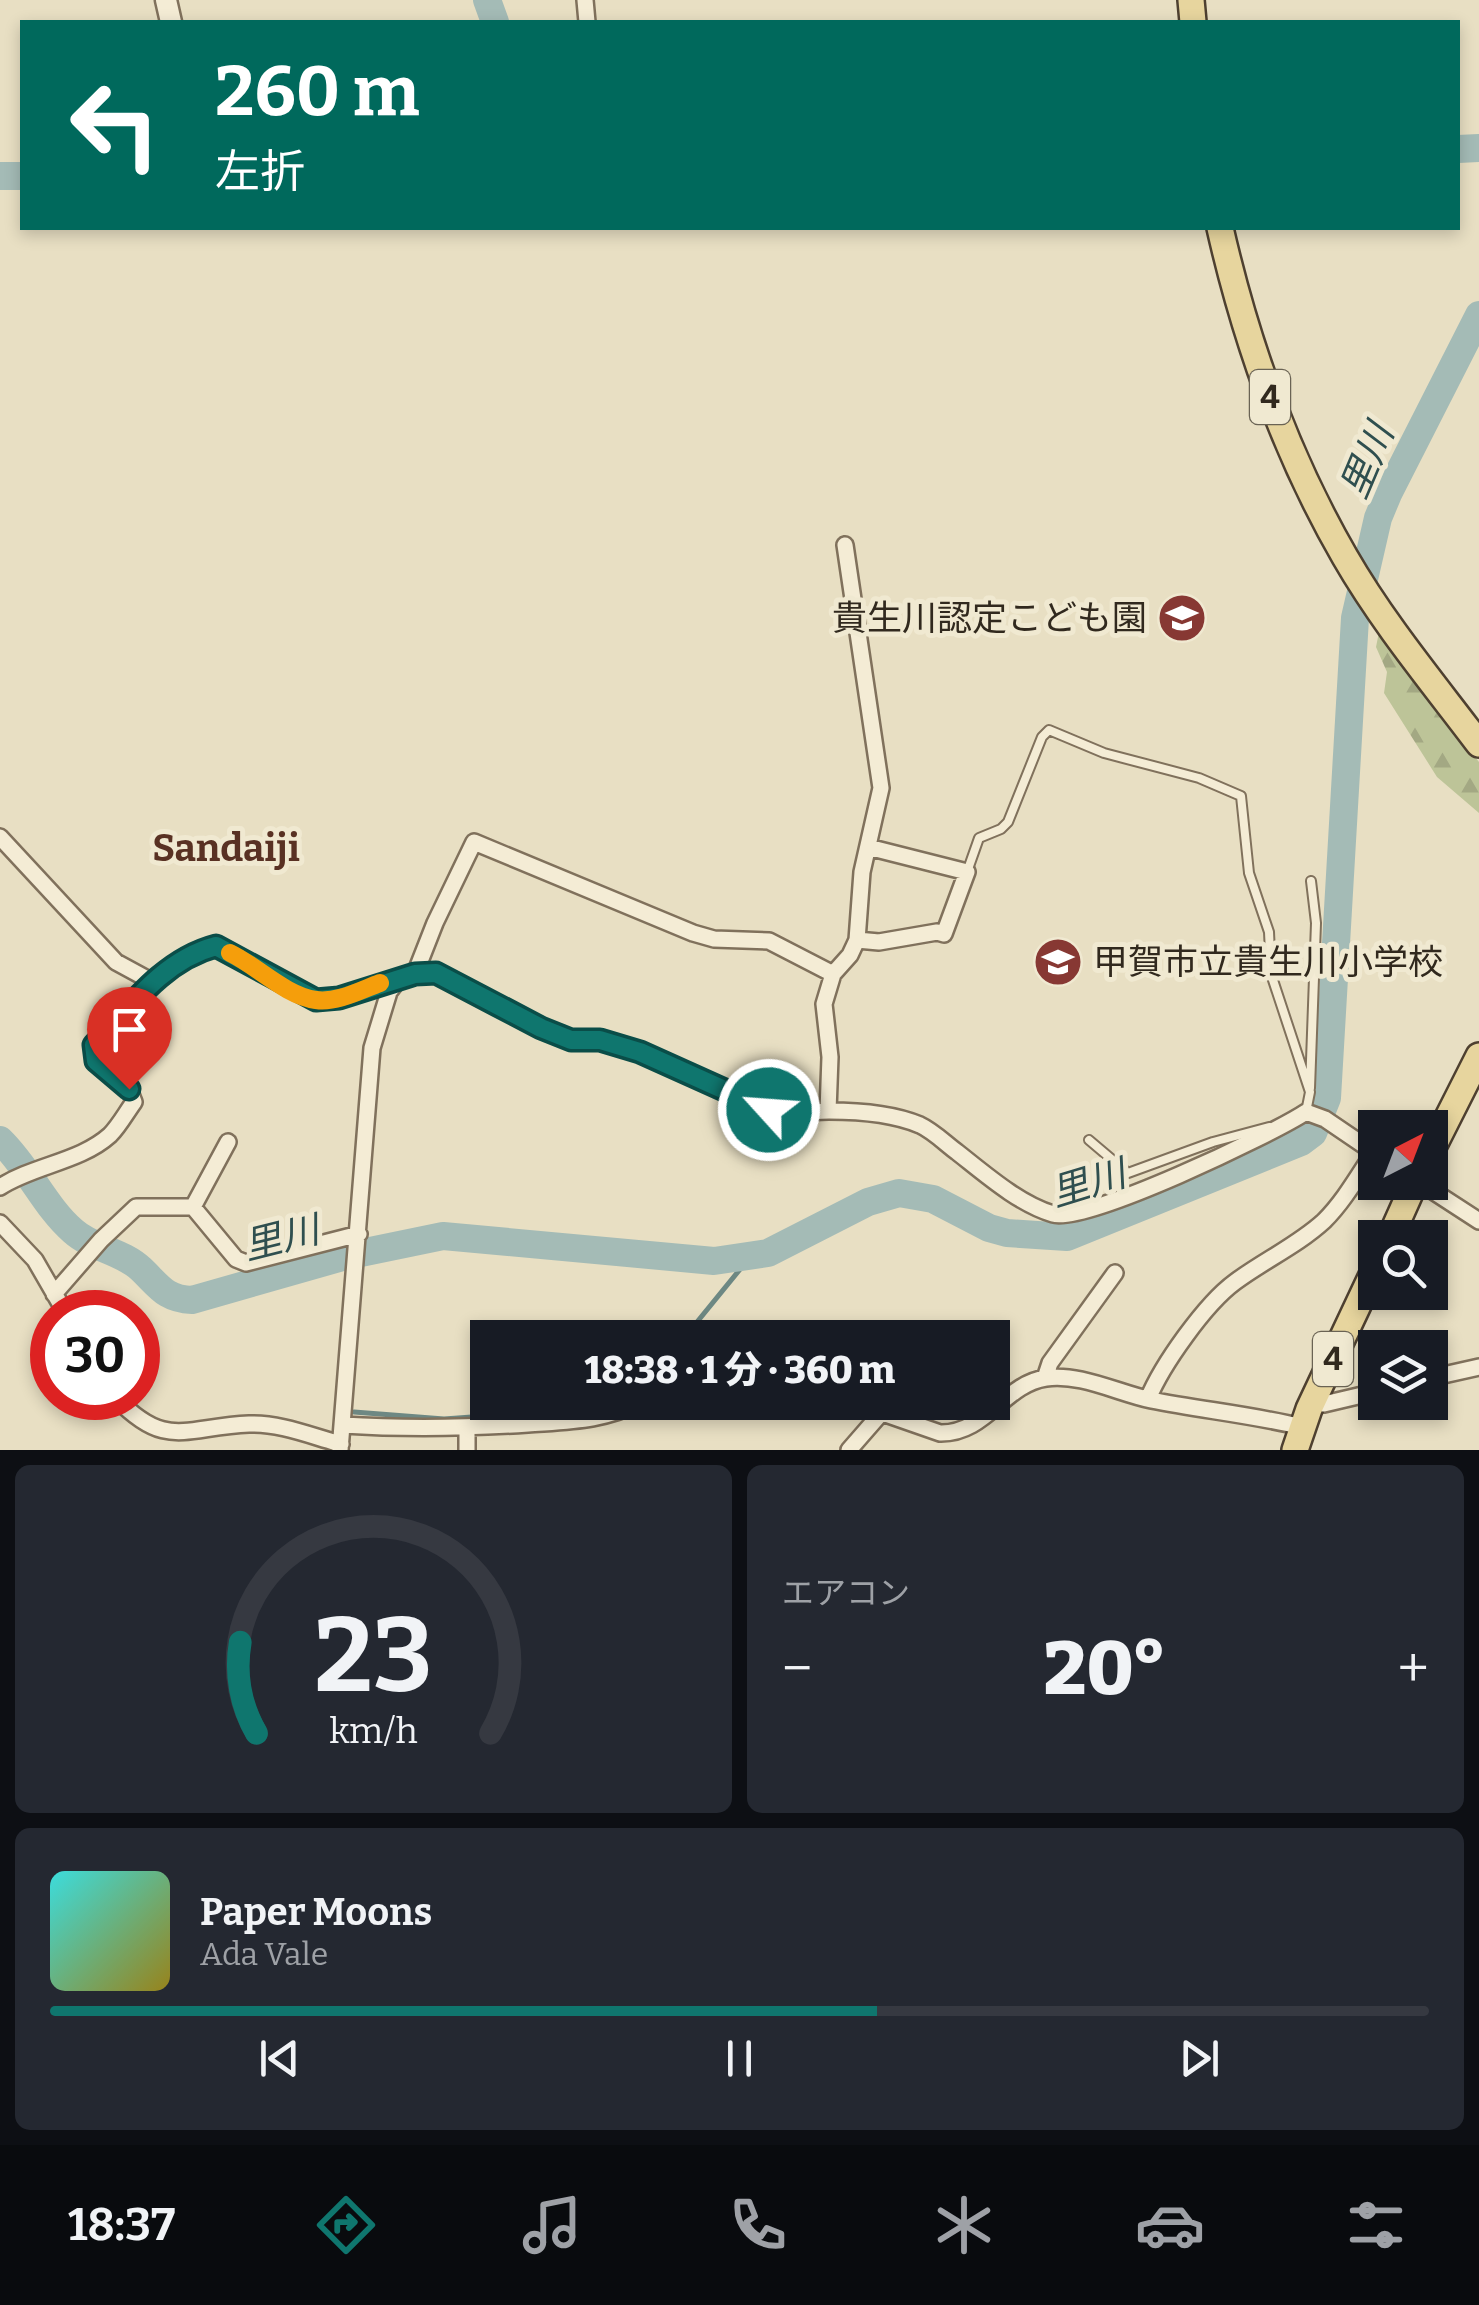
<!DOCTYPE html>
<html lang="ja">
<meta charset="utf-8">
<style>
body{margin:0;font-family:Bitter,"Noto Sans JP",serif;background:#242831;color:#f1f3f6;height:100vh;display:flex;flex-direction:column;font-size:38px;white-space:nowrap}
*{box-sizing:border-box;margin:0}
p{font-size:32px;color:#9ea1a6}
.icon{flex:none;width:55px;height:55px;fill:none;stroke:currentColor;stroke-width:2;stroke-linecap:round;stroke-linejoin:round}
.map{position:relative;height:1450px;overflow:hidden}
.details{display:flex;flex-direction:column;gap:15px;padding:15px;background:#0d0f14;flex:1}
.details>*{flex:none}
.banner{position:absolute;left:20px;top:20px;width:1440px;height:210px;border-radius:0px;box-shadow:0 5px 15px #0003;background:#00695c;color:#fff;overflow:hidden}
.needle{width:65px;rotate:42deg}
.buttons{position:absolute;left:1358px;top:1110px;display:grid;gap:20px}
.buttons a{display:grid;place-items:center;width:90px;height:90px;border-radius:0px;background:#171b24;box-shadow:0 5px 15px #0003;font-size:50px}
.speed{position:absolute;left:30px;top:1290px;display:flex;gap:20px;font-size:50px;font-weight:700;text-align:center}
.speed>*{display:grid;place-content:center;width:130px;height:130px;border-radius:50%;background:#171b24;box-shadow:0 5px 15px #0003;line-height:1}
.speed .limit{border:15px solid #d22;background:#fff;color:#111}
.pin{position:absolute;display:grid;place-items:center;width:85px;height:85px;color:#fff;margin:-102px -42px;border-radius:50% 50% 50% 0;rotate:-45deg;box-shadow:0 0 10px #0007}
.pin .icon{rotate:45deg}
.me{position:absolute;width:110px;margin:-55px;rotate:296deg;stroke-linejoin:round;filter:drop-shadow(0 0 8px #0008)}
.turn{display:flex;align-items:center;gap:35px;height:210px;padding:0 30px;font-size:45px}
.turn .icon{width:130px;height:130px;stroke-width:2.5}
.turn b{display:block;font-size:70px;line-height:85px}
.big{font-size:75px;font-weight:800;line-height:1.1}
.details .card{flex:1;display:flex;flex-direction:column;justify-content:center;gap:15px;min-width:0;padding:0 35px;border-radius:15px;background:#242831}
.details .dial{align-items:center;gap:0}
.dial svg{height:260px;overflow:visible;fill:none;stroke:#363941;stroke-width:7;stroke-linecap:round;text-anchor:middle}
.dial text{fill:#f1f3f6;stroke:none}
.song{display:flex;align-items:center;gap:30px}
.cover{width:120px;height:120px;border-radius:15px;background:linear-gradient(135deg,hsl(180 70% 55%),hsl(50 70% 35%))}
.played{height:10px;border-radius:5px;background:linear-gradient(90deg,#0f766e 60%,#363941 60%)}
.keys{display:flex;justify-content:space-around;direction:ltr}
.heat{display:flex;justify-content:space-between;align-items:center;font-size:55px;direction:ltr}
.details .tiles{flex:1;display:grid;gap:15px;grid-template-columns:1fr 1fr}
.card:last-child{grid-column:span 2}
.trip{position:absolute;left:470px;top:1320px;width:540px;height:100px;border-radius:0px;background:#171b24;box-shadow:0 5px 15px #0003;font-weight:800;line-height:100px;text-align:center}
.menu{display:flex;height:160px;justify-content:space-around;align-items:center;background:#090b0e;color:#9ea1a6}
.menu .icon{width:70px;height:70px}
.menu .selected{color:#0f766e}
.menu b{font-size:45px;color:#f1f3f6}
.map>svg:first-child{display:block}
.forest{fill:url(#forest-firs)}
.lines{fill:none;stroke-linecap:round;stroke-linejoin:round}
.stream{stroke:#6d8883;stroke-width:5}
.river{stroke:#a4bbb6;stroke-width:28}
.service-casing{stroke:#80715c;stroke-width:12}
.minor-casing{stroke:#80715c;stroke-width:20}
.tertiary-casing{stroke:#80715c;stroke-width:25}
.primary-casing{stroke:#4e4030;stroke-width:30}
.service{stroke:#f4ecd5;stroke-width:8}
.minor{stroke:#f4ecd5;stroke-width:15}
.tertiary{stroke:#f4ecd5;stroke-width:20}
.primary{stroke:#e7d59e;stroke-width:25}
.route-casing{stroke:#0a4d48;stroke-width:25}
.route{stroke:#0f766e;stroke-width:18}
.slow{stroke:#f59e0b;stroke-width:18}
.labels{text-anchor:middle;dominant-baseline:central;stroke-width:10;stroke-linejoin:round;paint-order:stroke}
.shield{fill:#f0e9d1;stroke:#6a6354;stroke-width:2.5}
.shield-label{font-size:32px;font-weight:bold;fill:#31291e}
.poi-label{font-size:35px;fill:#31291e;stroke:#f0e9d1;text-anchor:end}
.water-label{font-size:38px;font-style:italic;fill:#2f4f4f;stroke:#f0e9d1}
.neighbourhood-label{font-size:38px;font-weight:bold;fill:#593123;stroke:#f0e9d1}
</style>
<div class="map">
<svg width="1479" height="1450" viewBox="0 0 1479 1450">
<defs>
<pattern id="forest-firs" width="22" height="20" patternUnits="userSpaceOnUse" patternTransform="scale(2.5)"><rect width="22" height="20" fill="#bdc498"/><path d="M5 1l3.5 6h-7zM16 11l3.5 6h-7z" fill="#a3a883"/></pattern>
</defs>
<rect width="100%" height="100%" fill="#e8dfc3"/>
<!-- forest -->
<path class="forest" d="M1379 632 1479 762V813L1437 777 1384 693 1387 672 1376 647Z"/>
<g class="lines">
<!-- stream -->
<path class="stream" d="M684 1338 750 1257
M354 1412 444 1419 585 1409 614 1402"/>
<!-- river -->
<path class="river" d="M487 0 495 22
M1458 149 1479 148
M0 176H22
M0 1140C29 1168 45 1207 73 1231 93 1249 122 1251 141 1269 159 1286 165 1299 192 1300L346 1256 443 1236 714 1261 768 1253 868 1202 899 1193 933 1199 989 1228 1007 1233 1067 1237 1301 1142 1313 1133 1327 1098 1355 618 1378 518 1388 494 1479 315"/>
<!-- service casing -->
<g class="service-casing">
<path id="service" d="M967 872 979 838 1001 829 1008 822 1042 737 1049 730 1104 753 1199 778 1241 796 1249 873 1269 932 1271 974 1310 1092 1306 1112
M1310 1088 1316 923 1311 881
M1089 1140 1128 1173 1213 1142 1269 1127"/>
</g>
<!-- minor casing -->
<g class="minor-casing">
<path id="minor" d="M585 0 587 22
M0 837 116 962 151 981
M857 940 879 942 937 932 944 934 967 872 868 847
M415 974 435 923 474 842 693 933 714 939 769 941 833 974
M828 1111 830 1057 824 1004 833 974 850 955 857 940 862 872 881 788 845 545
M1419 1182 1479 1221
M0 1187C34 1165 80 1162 110 1135 119 1126 126 1113 134 1102L129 1089 95 1061 93 1045C130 1007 163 960 216 946L316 1000 339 998 415 974 436 973 541 1028 571 1039 600 1040 640 1052 769 1109C791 1115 808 1111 829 1111 857 1111 894 1114 920 1125 933 1131 945 1143 957 1152 985 1174 1019 1204 1053 1214 1085 1224 1273 1134 1306 1112L1325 1119 1375 1153
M193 1207 228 1142
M0 1223 35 1260 65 1312
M54 1294 101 1240 136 1207H193L236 1259 246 1263 359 1234
M1045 1378 1050 1363 1115 1273
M1430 1378 1479 1367
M116 1398C166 1450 184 1427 249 1424 280 1423 311 1436 341 1444
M1148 1399C1162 1365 1205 1304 1235 1282 1263 1261 1298 1245 1324 1221 1344 1201 1358 1176 1374 1152
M1314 1400 1324 1404 1375 1392
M851 1402 940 1433C986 1434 1004 1384 1046 1378 1080 1373 1118 1393 1151 1400 1201 1410 1253 1415 1302 1427
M343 1425C405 1429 466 1428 528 1424 567 1421 605 1421 640 1402
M467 1428V1450
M340 1450 372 1048 389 992 399 979
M849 1450 883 1411"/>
</g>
<!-- tertiary casing -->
<g class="tertiary-casing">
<path id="tertiary" d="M166 0 171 22"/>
</g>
<!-- primary casing -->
<g class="primary-casing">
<path id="primary" d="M1191 0 1193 22
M1220 228C1246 342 1286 455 1345 557 1383 623 1433 683 1479 744
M1430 1153 1479 1056
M1390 1238 1415 1182
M1295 1450 1309 1409 1375 1269"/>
</g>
<!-- service -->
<use href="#service" class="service"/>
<!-- minor -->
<use href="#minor" class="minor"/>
<!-- tertiary -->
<use href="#tertiary" class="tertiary"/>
<!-- primary -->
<use href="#primary" class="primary"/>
</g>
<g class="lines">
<!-- route casing -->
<g class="route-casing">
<path id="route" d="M129 1089 96 1061 94 1045C130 1007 163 960 216 946L316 1000 339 998 415 974 436 973 541 1028 571 1040H600L640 1052 769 1110"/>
</g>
<!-- route -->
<use href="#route" class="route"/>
<!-- slow -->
<path class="slow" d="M230 953C257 966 286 996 316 1000 337 1003 361 990 380 983"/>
</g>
<!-- icons -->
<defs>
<g id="school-disc" transform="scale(2.5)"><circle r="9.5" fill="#873833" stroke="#f0e9d1"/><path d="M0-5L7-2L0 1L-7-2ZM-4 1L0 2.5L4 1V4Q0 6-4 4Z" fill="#fff"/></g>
</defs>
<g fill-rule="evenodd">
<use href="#school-disc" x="1182" y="618"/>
<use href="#school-disc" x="1058" y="962"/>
</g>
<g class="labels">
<!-- shield labels -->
<g class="shield">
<rect x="1250" y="370" width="40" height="54" rx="8"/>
<rect x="1313" y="1332" width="40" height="54" rx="8"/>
</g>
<g class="shield-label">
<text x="1270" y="397">4</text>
<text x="1333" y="1359">4</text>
</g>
<!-- poi labels -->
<g class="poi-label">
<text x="1147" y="618">貴生川認定こども園</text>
<text x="1093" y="962" text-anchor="start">甲賀市立貴生川小学校</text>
</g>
<!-- water labels -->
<g class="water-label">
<text transform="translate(1367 461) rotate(-67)">里川</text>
<text transform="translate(1088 1183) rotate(-17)">里川</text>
<text transform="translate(281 1238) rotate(-14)">里川</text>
</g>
<!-- neighbourhood labels -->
<g class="neighbourhood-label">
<text x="226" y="848">Sandaiji</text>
</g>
</g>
</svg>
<div class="buttons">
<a><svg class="needle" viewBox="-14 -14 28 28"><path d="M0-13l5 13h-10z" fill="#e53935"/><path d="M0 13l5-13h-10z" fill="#9ea1a6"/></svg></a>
<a><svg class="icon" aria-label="search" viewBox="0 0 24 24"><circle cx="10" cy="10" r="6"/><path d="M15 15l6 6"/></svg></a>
<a><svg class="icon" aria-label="layers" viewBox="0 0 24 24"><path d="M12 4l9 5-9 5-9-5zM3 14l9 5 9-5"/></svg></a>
</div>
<div class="speed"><div class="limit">30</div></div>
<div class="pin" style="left:129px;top:1089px;background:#d93025"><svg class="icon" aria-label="arrive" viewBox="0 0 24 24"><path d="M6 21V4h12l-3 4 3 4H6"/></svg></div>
<svg class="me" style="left:769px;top:1110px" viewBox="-20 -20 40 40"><circle r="17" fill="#0f766e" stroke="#fff" stroke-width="3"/><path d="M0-11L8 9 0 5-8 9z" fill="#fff"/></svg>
<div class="trip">18:38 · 1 分 · 360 m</div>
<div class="banner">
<div class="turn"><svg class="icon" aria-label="left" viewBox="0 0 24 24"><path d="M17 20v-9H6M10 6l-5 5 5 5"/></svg><div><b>260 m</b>左折</div></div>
</div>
</div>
<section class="details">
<div class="tiles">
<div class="card dial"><svg viewBox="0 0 100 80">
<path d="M14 69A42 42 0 1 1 86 69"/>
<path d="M14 69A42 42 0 0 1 9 41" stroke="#0f766e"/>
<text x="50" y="56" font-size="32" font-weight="700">23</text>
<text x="50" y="72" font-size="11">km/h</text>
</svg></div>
<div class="card"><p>エアコン</p>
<div class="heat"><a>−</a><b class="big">20°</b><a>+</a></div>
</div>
<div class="card">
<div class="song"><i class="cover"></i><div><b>Paper Moons</b><p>Ada Vale</p></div></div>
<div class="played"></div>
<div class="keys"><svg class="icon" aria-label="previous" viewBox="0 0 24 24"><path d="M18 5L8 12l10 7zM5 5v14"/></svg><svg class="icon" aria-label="pause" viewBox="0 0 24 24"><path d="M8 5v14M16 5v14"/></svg><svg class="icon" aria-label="next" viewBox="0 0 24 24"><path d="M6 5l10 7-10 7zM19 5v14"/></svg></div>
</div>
</div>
</section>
<nav class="menu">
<b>18:37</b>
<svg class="icon selected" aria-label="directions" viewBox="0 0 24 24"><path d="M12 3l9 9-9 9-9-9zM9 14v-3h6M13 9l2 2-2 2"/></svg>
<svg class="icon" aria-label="music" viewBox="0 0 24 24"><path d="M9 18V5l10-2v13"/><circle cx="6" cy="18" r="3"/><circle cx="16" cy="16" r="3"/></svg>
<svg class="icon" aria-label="phone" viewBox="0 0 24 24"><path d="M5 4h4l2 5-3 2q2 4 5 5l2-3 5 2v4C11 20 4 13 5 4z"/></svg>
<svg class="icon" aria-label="climate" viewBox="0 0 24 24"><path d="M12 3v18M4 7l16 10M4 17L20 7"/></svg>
<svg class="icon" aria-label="car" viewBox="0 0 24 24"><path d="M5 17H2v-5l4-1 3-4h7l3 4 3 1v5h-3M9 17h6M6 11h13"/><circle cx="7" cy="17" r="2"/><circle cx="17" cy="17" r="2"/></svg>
<svg class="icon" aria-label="filters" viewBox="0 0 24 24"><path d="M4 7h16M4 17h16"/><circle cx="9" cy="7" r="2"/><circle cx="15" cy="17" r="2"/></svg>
</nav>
